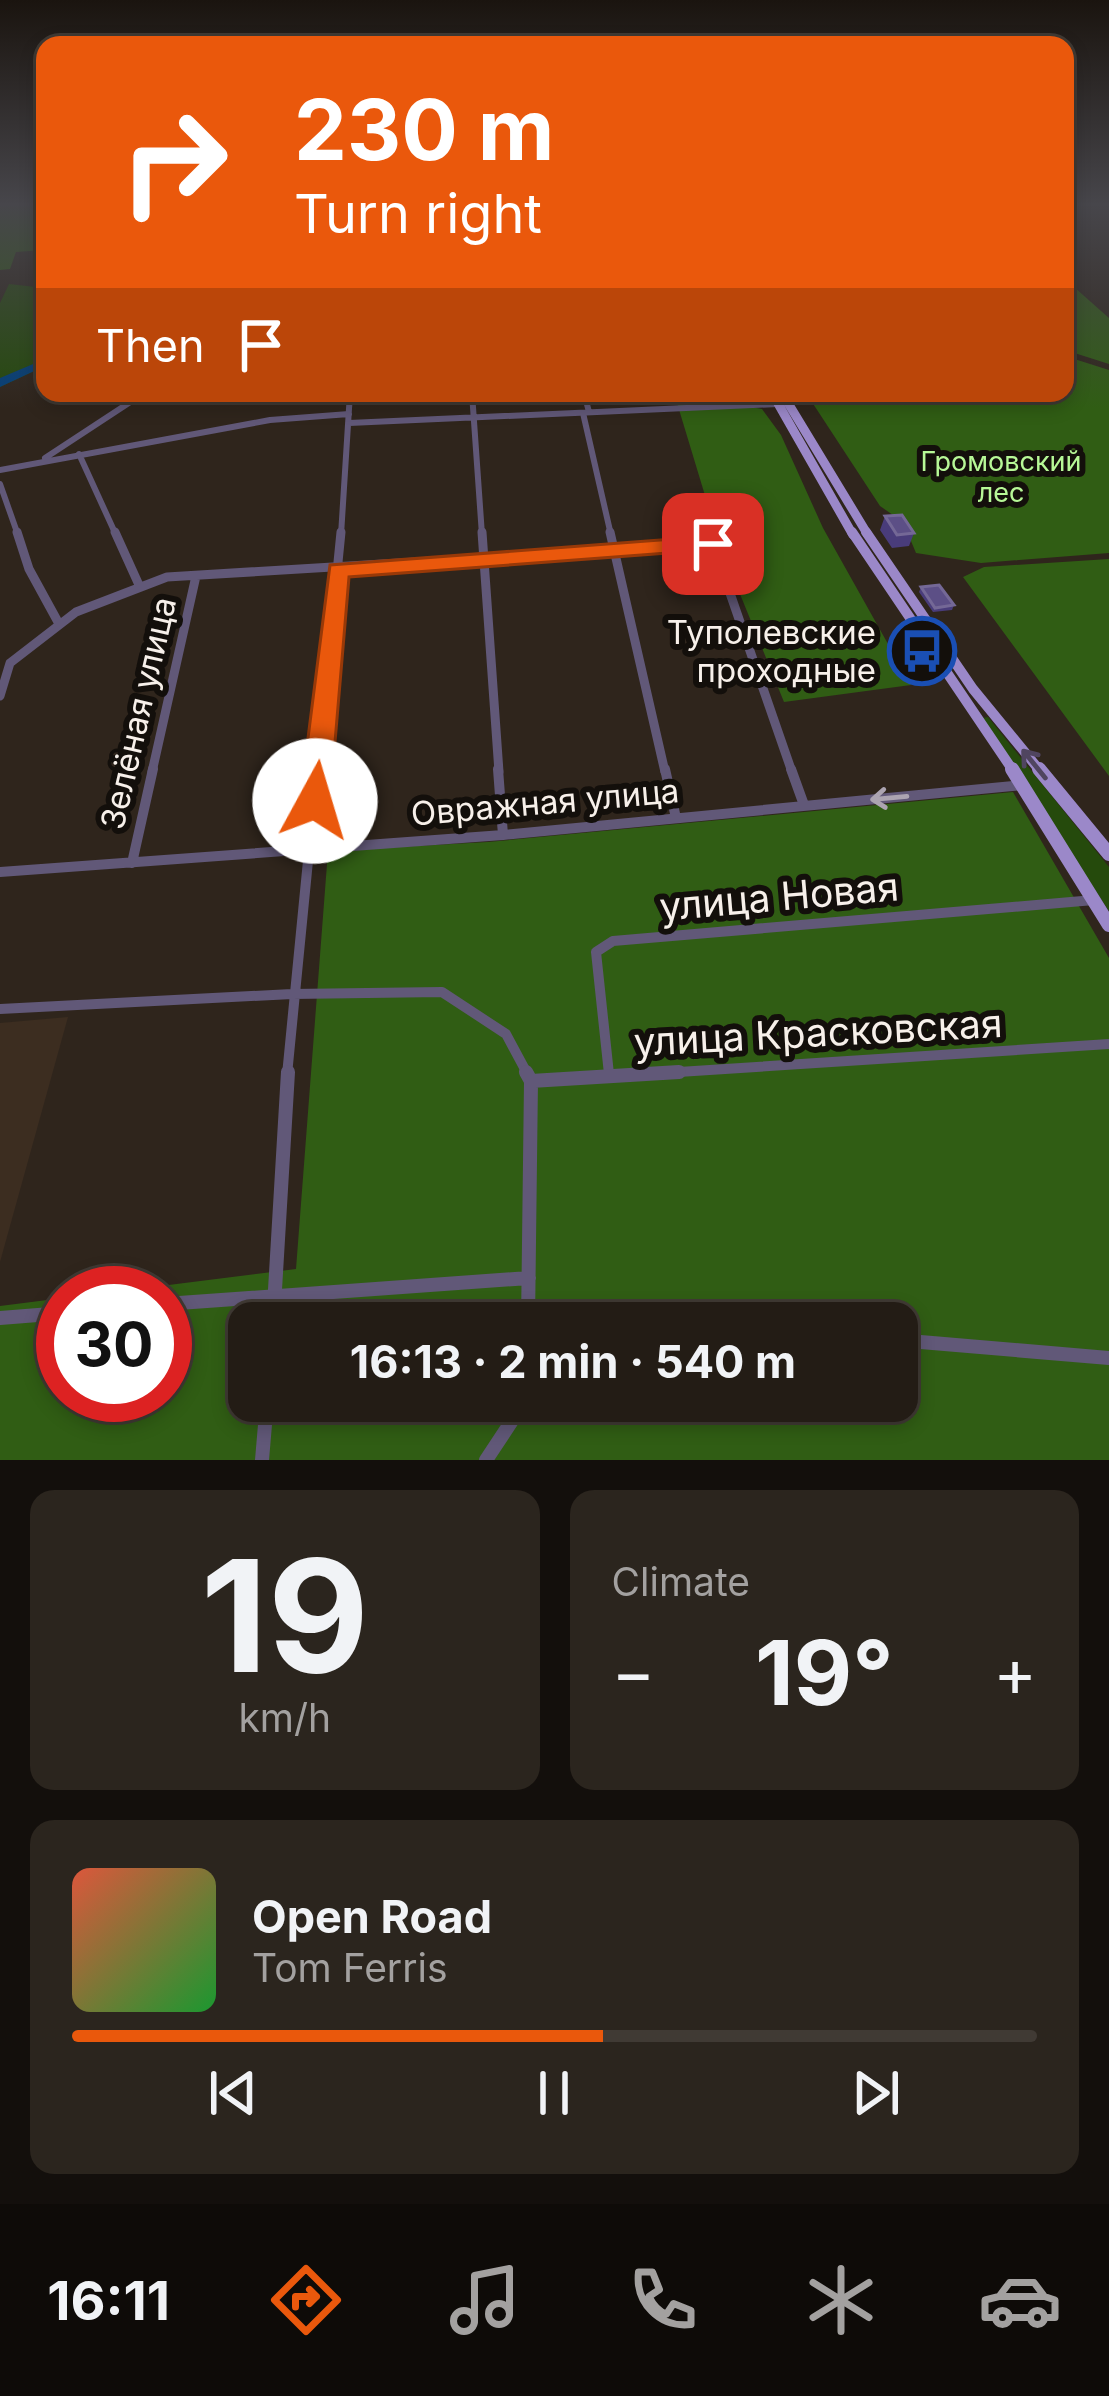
<!DOCTYPE html>
<meta charset="utf-8">
<style>
body{margin:0;font-family:Inter,sans-serif;background:#2b251e;color:#f1f3f6;height:100vh;display:flex;flex-direction:column;font-size:45px;white-space:nowrap}
*{box-sizing:border-box;margin:0}
p{font-size:39px;color:#a3a1a0}
.icon{flex:none;width:66px;height:66px;fill:none;stroke:currentColor;stroke-width:2;stroke-linecap:round;stroke-linejoin:round}
.map{position:relative;height:1460px;overflow:hidden}
.side{display:flex;flex-direction:column;gap:30px;padding:30px;background:#130f0c;flex:1}
.side>*{flex:none}
.guide{position:absolute;left:36px;top:36px;width:1038px;height:366px;border-radius:24px;box-shadow:0 6px 18px #0003,0 0 0 3px #403a34;background:#ea580c;color:#fff;overflow:hidden}
.speed{position:absolute;left:36px;top:1266px;display:flex;gap:24px;font-size:60px;font-weight:700;text-align:center}
.speed>*{display:grid;place-content:center;width:156px;height:156px;border-radius:50%;background:#231c15;box-shadow:0 6px 18px #0003,0 0 0 3px #403a34;line-height:1}
.speed .limit{border:18px solid #d22;background:#fff;color:#111}
.pin{position:absolute;display:grid;place-items:center;width:102px;height:102px;color:#fff;margin:-51px;border-radius:24px;box-shadow:0 6px 18px #0006}
.me{position:absolute;width:132px;margin:-66px;rotate:6deg;stroke-linejoin:round;filter:drop-shadow(0 0 9px #0008)}
.turn{display:flex;align-items:center;gap:42px;height:252px;padding:0 60px;font-size:54px}
.turn .icon{width:156px;height:156px;stroke-width:2.5}
.turn b{display:block;font-size:84px;line-height:102px}
.then{display:flex;align-items:center;height:114px;padding:0 60px;background:#0003;gap:24px;font-size:45px}
.big{font-size:90px;font-weight:700;line-height:1.1}
.side .widget{flex:1;display:flex;flex-direction:column;justify-content:center;gap:18px;min-width:0;padding:0 42px;border-radius:24px;background:#2b251e}
.side .dial{align-items:center;gap:0}
.dial b{font-size:156px;line-height:1}
.song{display:flex;align-items:center;gap:36px}
.cover{width:144px;height:144px;border-radius:18px;background:linear-gradient(135deg,hsl(10 70% 55%),hsl(130 70% 35%))}
.played{height:12px;border-radius:6px;background:linear-gradient(90deg,#ea580c 55%,#403a34 55%)}
.keys{display:flex;justify-content:space-around;direction:ltr}
.heat{display:flex;justify-content:space-between;align-items:center;font-size:66px;direction:ltr}
.side .tiles{flex:1;display:grid;gap:30px;grid-template-columns:1fr 1fr}
.widget:last-child{grid-column:span 2}
.trip{position:absolute;left:228px;top:1302px;width:690px;height:120px;border-radius:24px;background:#231c15;box-shadow:0 6px 18px #0003,0 0 0 3px #403a34;font-weight:700;line-height:120px;text-align:center}
.tab-bar{display:flex;height:192px;justify-content:space-around;align-items:center;background:#0e0b08;color:#a3a1a0}
.tab-bar .icon{width:84px;height:84px}
.tab-bar .selected{color:#ea580c}
.tab-bar b{font-size:54px;color:#f1f3f6}
.map>svg:first-child{display:block}
.built{fill:#3c2d20}
.green{fill:#254a0c}
.forest{fill:#305d14;fill-rule:evenodd}
.lines{fill:none;stroke-linecap:round;stroke-linejoin:round}
.river{fill:#033f79;fill-rule:evenodd}
.minor-far3{stroke:#615878;stroke-width:6}
.minor-far2{stroke:#615878;stroke-width:9}
.minor-far1{stroke:#615878;stroke-width:10}
.minor{stroke:#615878;stroke-width:14}
.major-far2{stroke:#9b88c9;stroke-width:9}
.major-far1{stroke:#9b88c9;stroke-width:10}
.major{stroke:#9b88c9;stroke-width:14}
.wall{fill:#493c7a}
.building{fill:#5c4f86;stroke:#746896;stroke-width:3}
.oneway{stroke:#504560}
.oneway2{stroke:#aca4b1}
.route{fill:#ea580c;stroke:#983908;stroke-width:3}
.labels{text-anchor:middle;dominant-baseline:central;stroke-width:12;stroke-linejoin:round;paint-order:stroke}
.far-park-label{font-size:27px;fill:#b7f897;stroke:#130f0b}
.poi-label{font-size:33px;fill:#f7f0ea;stroke:#130f0b;text-anchor:end}
.street-label{font-size:33px;fill:#f7f0ea;stroke:#130f0b}
.near-street-label{font-size:39px;fill:#f7f0ea;stroke:#130f0b}
</style>
<div class="map">
<svg width="1109" height="1460" viewBox="0 0 1109 1460">
<rect width="100%" height="100%" fill="#2f251c"/>
<!-- built -->
<path class="built" d="M68 1017 0 1262V1023Z"/>
<!-- green -->
<path class="green" d="M9 284 45 288V366L0 387V303Z
M988 717 1109 867V911L982 718Z"/>
<!-- forest -->
<path class="forest" d="M0 204H45V250L16 252 10 269 0 270Z
M1065 279 1109 318V364L1065 350Z
M1065 356 1109 370V553L981 563 916 553 903 522 880 506 806 393H1065Z
M674 393H752L751 407 762 409 781 435 823 528 911 685 784 702 720 545Z
M1109 559V776L963 577 984 567Z
M1013 792 1109 958V1460H0V1306L63 1298V1395H165V1293H105L296 1269 328 851 488 842ZM249 1323H897V1401H249Z"/>
<g class="lines">
<!-- river -->
<path class="river" d="M45 359V366L0 387V378Z"/>
<!-- minor-far3 -->
<path class="minor-far3" d="M472 393 482 535
M584 393 589 412
M583 413 611 535
M349 423 778 404
M79 454 116 535
M45 458 144 393
M0 470 270 420 349 414
M0 484 18 535
M341 535 350 393"/>
<!-- minor-far2 -->
<path class="minor-far2" d="M17 532 29 569 58 622
M115 532 139 585
M482 532 499 772
M610 532 665 772
M10 663 76 612 167 577 713 544 792 772
M0 696 10 663
M152 772 196 576
M317 772 341 532"/>
<!-- minor-far1 -->
<path class="minor-far1" d="M498 769 503 835
M665 769 676 818
M791 769 804 805
M132 863 153 769
M0 872 503 835 1023 785
M0 1009 292 994 442 992 506 1034 528 1075
M609 1074 596 952 613 941 1094 900
M287 1075 317 769
M632 1075 1109 1044"/>
<!-- minor -->
<path class="minor" d="M526 1072 531 1081 528 1323
M531 1081 679 1072
M165 1304 529 1278
M0 1318 63 1313
M273 1323 288 1072
M897 1340 1109 1358
M262 1460 267 1401
M486 1460 525 1401"/>
<!-- major-far2 -->
<path class="major-far2" d="M772 393 853 535
M782 393 868 535"/>
<!-- major-far1 -->
<path class="major-far1" d="M852 532 1014 772
M866 532 973 689 1041 772"/>
<!-- major -->
<path class="major" d="M1012 769 1109 925
M1039 769 1109 854"/>
</g>
<!-- wall -->
<path class="wall" d="M885 516 914 533 909 546 892 548 880 530Z
M921 587 954 605 952 610 933 612 919 592Z"/>
<!-- building -->
<path class="building" d="M902 515 914 533 897 535 885 516Z
M939 585 954 605 935 608 921 587Z"/>
<!-- one-way arrows -->
<defs><path id="oneway-shaft" d="M-6 0H5M1.5-3L5.5 0L1.5 3" fill="none" stroke-width="1.6" stroke-linecap="round" stroke-linejoin="round" transform="scale(3)"/></defs>
<use class="oneway" href="#oneway-shaft" transform="translate(1034 764) rotate(-129)"/>
<use class="oneway2" href="#oneway-shaft" transform="translate(889 798) rotate(175)"/>
<!-- sky -->
<linearGradient id="sky" x2="0" y2="1"><stop stop-color="#1a140f"/><stop offset="0.5" stop-color="#47464b"/><stop offset="1" stop-color="#47464b" stop-opacity="0"/></linearGradient>
<rect width="1109" height="409" fill="url(#sky)"/>
<!-- route -->
<path class="route" d="M713 536 724 544 721 549 349 577 330 801 325 810H305L300 801 330 565Z"/>
<!-- icons -->
<defs>
<g id="bus-ring" transform="scale(3.45)"><circle r="9.5" fill="#130f0b" stroke="#1a4fb4" stroke-width="1.5"/><path d="M-5-6H5V4H4V6H2V4H-2V6H-4V4H-5ZM-3.5-4V0h7V-4ZM-3.5 1.2v1.5H-2V1.2ZM2 1.2v1.5H3.5V1.2Z" fill="#1a4fb4"/></g>
</defs>
<g fill-rule="evenodd">
<use href="#bus-ring" x="922" y="651"/>
</g>
<g class="labels">
<!-- far-park labels -->
<g class="far-park-label">
<text x="1001" y="461">Громовский<tspan x="1001" dy="31">лес</tspan></text>
</g>
<!-- poi labels -->
<g class="poi-label">
<text x="876" y="632">Туполевские<tspan x="876" dy="38">проходные</tspan></text>
</g>
<!-- street labels -->
<g class="street-label">
<text transform="translate(138 713) rotate(-77)">Зелёная улица</text>
<text transform="translate(545 802) rotate(-5)">Овражная улица</text>
</g>
<!-- near-street labels -->
<g class="near-street-label">
<text transform="translate(779 896) rotate(-5)">улица Новая</text>
<text transform="translate(818 1032) rotate(-3)">улица Красковская</text>
</g>
</g>
</svg>
<div class="speed"><div class="limit">30</div></div>
<div class="pin" style="left:713px;top:544px;background:#d93025"><svg class="icon" aria-label="arrive" viewBox="0 0 24 24"><path d="M6 21V4h12l-3 4 3 4H6"/></svg></div>
<svg class="me" style="left:315px;top:801px" viewBox="-20 -20 40 40"><circle r="19" fill="#fff"/><path d="M0-13L10 11 0 6-10 11z" fill="#ea580c"/></svg>
<div class="trip">16:13 · 2 min · 540 m</div>
<div class="guide">
<div class="turn"><svg class="icon" aria-label="right" viewBox="0 0 24 24"><path d="M7 20v-9h11M14 6l5 5-5 5"/></svg><div><b>230 m</b>Turn right</div></div>
<div class="then">Then<svg class="icon" aria-label="arrive" viewBox="0 0 24 24"><path d="M6 21V4h12l-3 4 3 4H6"/></svg></div>
</div>
</div>
<section class="side">
<div class="tiles">
<div class="widget dial"><b>19</b><p>km/h</p></div>
<div class="widget"><p>Climate</p>
<div class="heat"><a>−</a><b class="big">19°</b><a>+</a></div>
</div>
<div class="widget">
<div class="song"><i class="cover"></i><div><b>Open Road</b><p>Tom Ferris</p></div></div>
<div class="played"></div>
<div class="keys"><svg class="icon" aria-label="previous" viewBox="0 0 24 24"><path d="M18 5L8 12l10 7zM5 5v14"/></svg><svg class="icon" aria-label="pause" viewBox="0 0 24 24"><path d="M8 5v14M16 5v14"/></svg><svg class="icon" aria-label="next" viewBox="0 0 24 24"><path d="M6 5l10 7-10 7zM19 5v14"/></svg></div>
</div>
</div>
</section>
<nav class="tab-bar">
<b>16:11</b>
<svg class="icon selected" aria-label="directions" viewBox="0 0 24 24"><path d="M12 3l9 9-9 9-9-9zM9 14v-3h6M13 9l2 2-2 2"/></svg>
<svg class="icon" aria-label="music" viewBox="0 0 24 24"><path d="M9 18V5l10-2v13"/><circle cx="6" cy="18" r="3"/><circle cx="16" cy="16" r="3"/></svg>
<svg class="icon" aria-label="phone" viewBox="0 0 24 24"><path d="M5 4h4l2 5-3 2q2 4 5 5l2-3 5 2v4C11 20 4 13 5 4z"/></svg>
<svg class="icon" aria-label="climate" viewBox="0 0 24 24"><path d="M12 3v18M4 7l16 10M4 17L20 7"/></svg>
<svg class="icon" aria-label="car" viewBox="0 0 24 24"><path d="M5 17H2v-5l4-1 3-4h7l3 4 3 1v5h-3M9 17h6M6 11h13"/><circle cx="7" cy="17" r="2"/><circle cx="17" cy="17" r="2"/></svg>
</nav>
